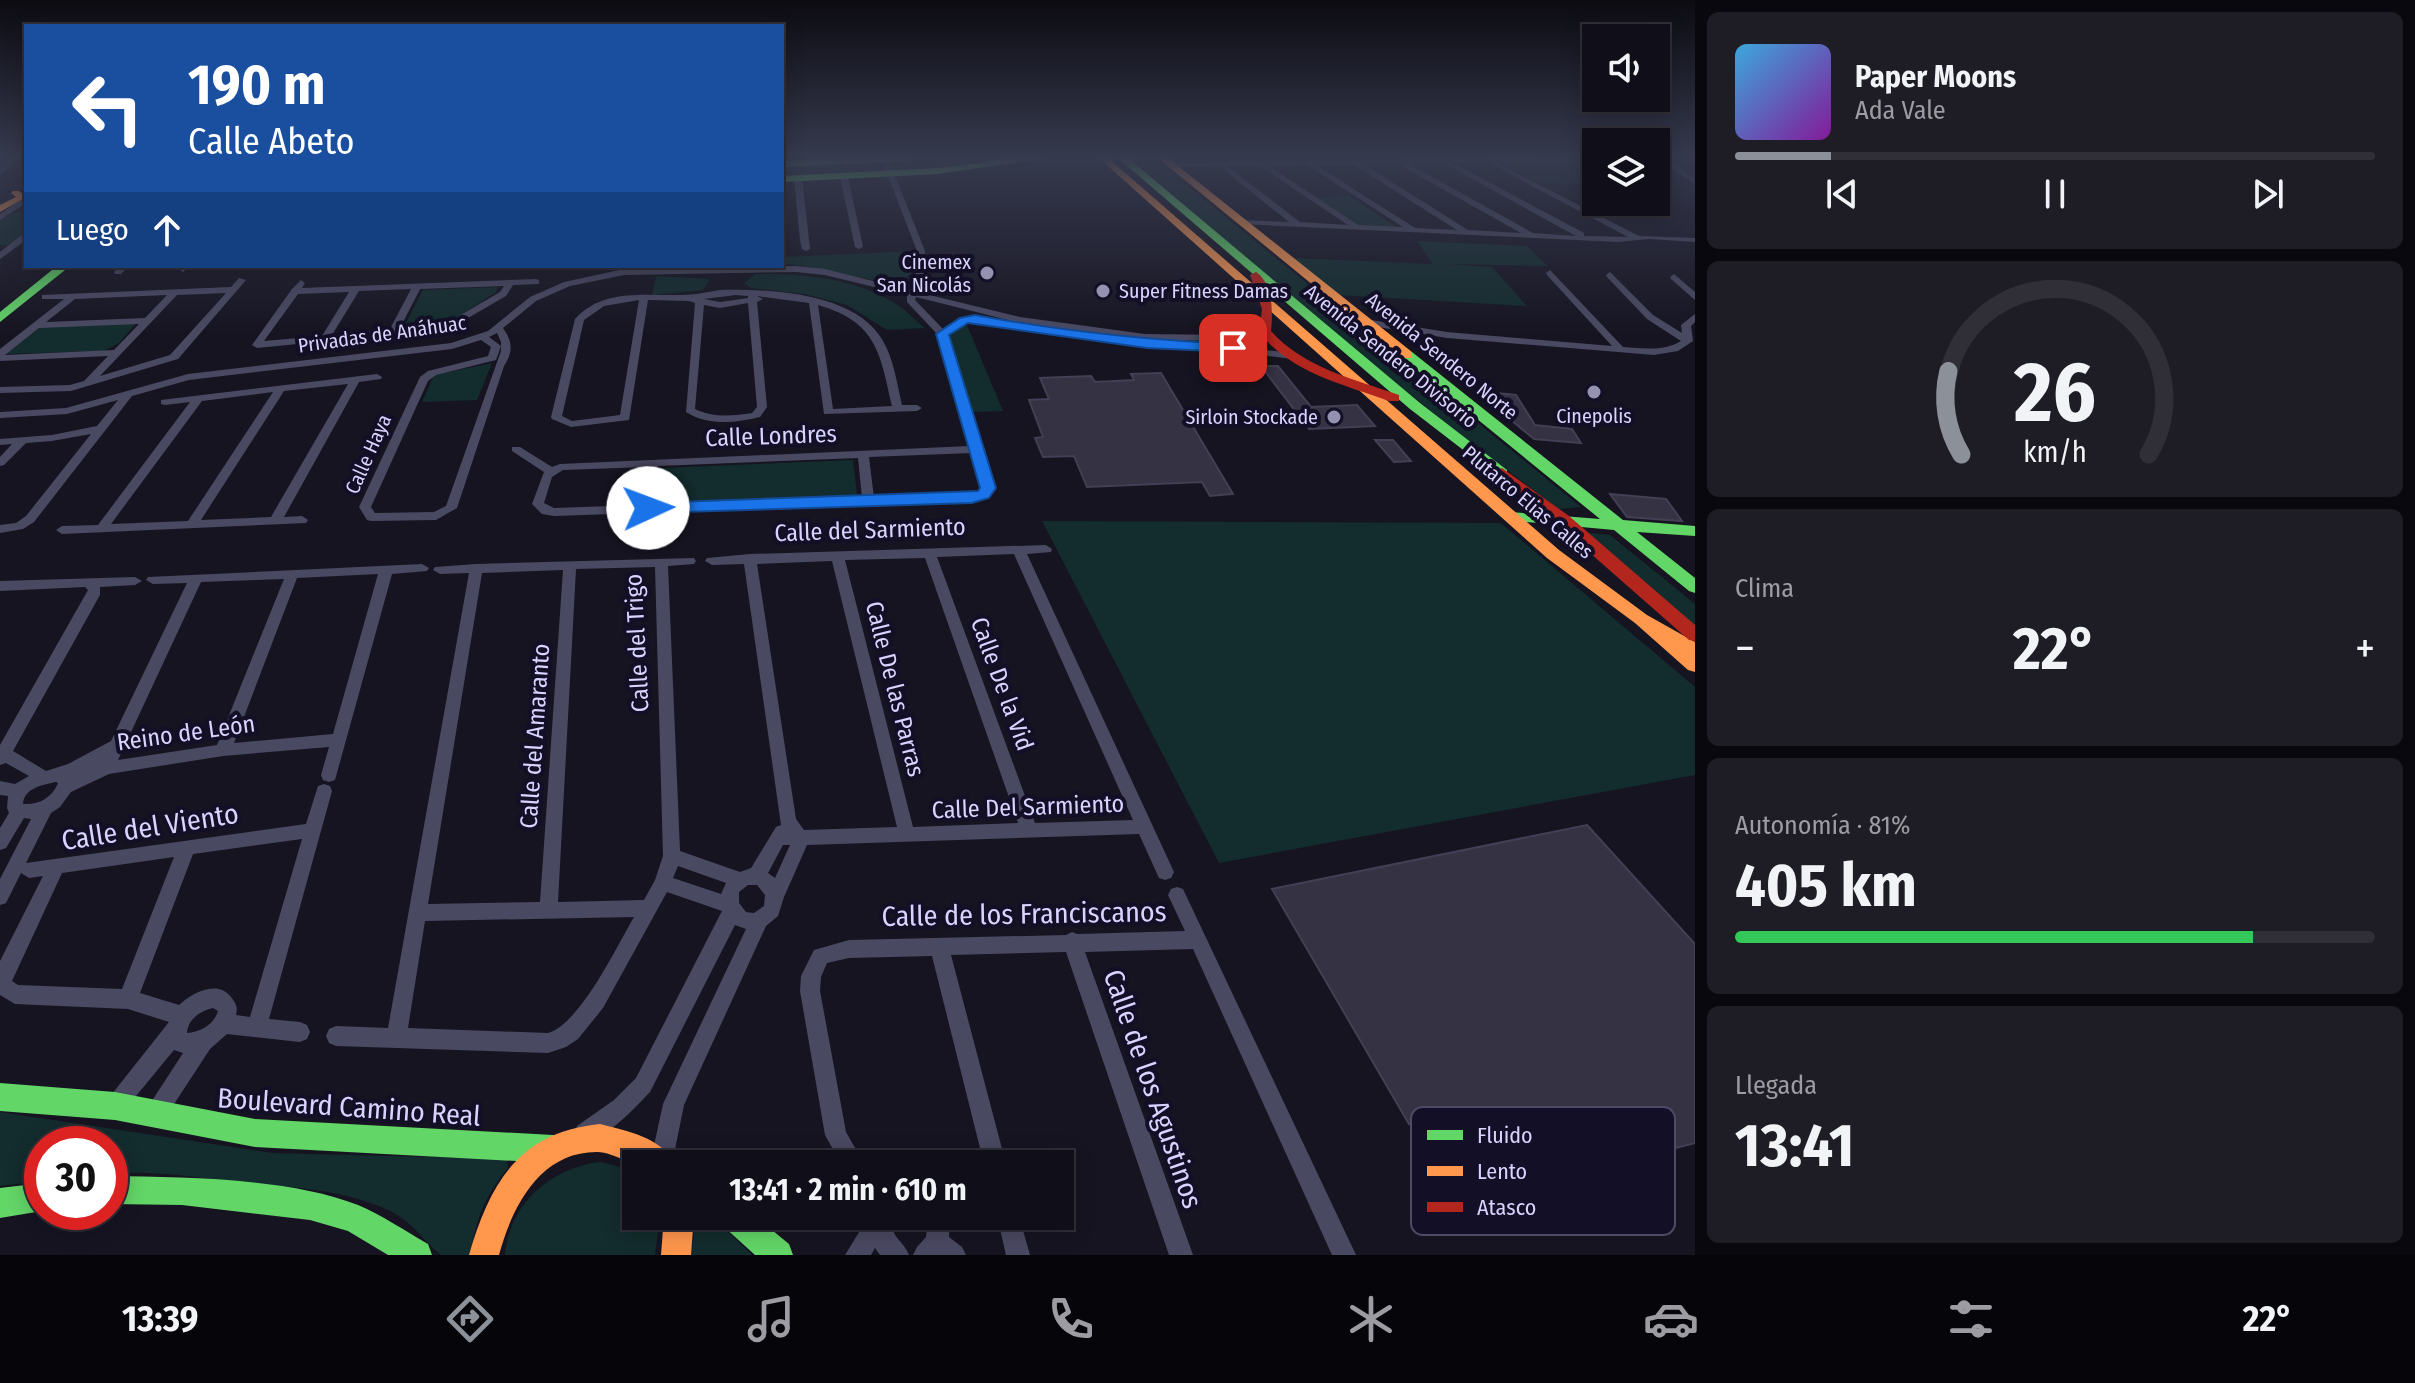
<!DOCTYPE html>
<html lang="es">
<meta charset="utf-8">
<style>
body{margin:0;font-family:"Fira Sans Condensed",sans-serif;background:#1e1d26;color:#f1f3f6;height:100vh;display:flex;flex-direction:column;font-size:30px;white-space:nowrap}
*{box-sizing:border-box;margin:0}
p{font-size:26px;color:#9c9ca2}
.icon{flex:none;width:44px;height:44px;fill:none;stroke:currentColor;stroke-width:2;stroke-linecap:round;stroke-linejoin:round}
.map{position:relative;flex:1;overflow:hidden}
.panel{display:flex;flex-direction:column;gap:12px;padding:12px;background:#09080e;width:720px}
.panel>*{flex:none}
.guide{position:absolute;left:24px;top:24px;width:760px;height:244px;border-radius:0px;box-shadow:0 4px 20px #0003,0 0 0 2px #302f38;background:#1a4fa0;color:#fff;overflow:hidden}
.controls{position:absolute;left:1582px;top:24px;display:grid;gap:16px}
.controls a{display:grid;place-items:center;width:88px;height:88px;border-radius:0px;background:#100f19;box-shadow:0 4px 20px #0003,0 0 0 2px #302f38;font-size:40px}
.speed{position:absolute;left:24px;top:1126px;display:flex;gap:16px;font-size:40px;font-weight:700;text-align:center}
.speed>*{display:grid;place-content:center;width:104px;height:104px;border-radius:50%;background:#100f19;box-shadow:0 4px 20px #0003,0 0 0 2px #302f38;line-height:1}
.speed .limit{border:12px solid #d22;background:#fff;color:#111}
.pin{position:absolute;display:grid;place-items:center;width:68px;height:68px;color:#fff;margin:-34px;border-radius:16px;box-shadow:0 4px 12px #0006}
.me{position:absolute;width:88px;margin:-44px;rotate:88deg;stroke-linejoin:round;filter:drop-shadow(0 0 6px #0008)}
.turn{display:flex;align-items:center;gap:28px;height:168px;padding:0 32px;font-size:36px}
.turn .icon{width:104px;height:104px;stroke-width:2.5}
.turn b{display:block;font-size:56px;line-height:68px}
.then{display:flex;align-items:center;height:76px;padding:0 32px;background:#0003;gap:16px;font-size:30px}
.big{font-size:60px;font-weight:700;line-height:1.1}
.panel .card{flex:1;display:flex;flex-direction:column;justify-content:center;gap:12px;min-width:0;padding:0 28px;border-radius:12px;background:#1e1d26}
.panel .dial{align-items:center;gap:0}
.dial svg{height:208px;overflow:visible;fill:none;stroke:#302f38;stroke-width:7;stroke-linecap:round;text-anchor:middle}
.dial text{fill:#f1f3f6;stroke:none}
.song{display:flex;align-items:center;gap:24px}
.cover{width:96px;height:96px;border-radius:12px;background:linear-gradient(135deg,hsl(200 70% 55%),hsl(290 70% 35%))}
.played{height:8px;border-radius:4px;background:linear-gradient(90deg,#8c9099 15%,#302f38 15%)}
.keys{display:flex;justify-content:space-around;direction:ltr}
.heat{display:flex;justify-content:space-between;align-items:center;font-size:44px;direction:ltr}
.charge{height:12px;border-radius:6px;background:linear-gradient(90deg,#34c759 81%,#302f38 0)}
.trip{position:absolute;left:622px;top:1150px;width:452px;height:80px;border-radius:0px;background:#100f19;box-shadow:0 4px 20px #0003,0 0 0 2px #302f38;font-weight:700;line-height:80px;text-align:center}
.menu{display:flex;height:128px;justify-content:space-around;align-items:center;background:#06060a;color:#9c9ca2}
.menu .icon{width:56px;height:56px}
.menu .active{color:#8c9099}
.menu b{font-size:36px;color:#f1f3f6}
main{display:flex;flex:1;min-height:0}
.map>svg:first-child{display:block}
.green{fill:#132c2d}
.building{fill:#343243;stroke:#433f54;stroke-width:2}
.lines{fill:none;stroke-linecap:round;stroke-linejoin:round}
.street{fill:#4a4962;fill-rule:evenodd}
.fast{fill:#63d668;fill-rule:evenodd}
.slow{fill:#ff974d;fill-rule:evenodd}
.jam{fill:#b3261e;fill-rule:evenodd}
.route{fill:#1a73e8;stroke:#114b97;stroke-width:2}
.poi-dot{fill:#9591b1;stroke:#130f26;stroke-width:3}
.labels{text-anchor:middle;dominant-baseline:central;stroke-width:8;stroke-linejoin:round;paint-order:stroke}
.far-poi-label{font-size:20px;fill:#d9d4ff;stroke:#130f26;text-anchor:end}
.far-street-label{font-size:20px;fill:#d9d4ff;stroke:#130f26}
.street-label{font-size:24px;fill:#d9d4ff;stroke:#130f26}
.near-street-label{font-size:28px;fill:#d9d4ff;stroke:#130f26}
.key{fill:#130f26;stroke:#4e4a67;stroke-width:2}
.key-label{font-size:22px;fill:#d9d4ff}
</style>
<main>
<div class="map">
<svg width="1695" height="1255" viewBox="0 0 1695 1255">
<rect width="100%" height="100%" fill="#161421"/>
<!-- green -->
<path class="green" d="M931 158H1012L1013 160 934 169 894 171 890 162Z
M1127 158H1153L1581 507 1559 509C1409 399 1269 279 1127 158Z
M878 162 881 172 782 178V165Z
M1539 162 1594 166 1596 184 1538 183 1500 163Z
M1348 195 1398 228 1354 226 1314 198Z
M26 211V232L9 245H0V220L13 213Z
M1417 241 1527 246 1548 266 1445 264 1492 267 1527 306 1338 295 1293 258 1433 264Z
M921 251C919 261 912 277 900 281 881 286 811 264 782 264V257Z
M755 274C801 273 856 278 896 304 906 310 915 320 925 328L887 330 847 305 805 294 751 288 744 283Z
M656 276 710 279 703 290 652 295Z
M498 287 496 292 458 317 442 323 404 327 423 290Z
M136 323 119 343 104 351 5 354 41 327Z
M967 325 1003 411 972 412 948 334Z
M492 363 477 400 422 402 434 375Z
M853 460 857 495 659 503 662 468Z
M1042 521 1501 523 1695 687V775L1219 863Z
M1581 532 1610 535 1695 604V630Z
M0 1112 273 1153 507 1159 508 1168C485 1195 475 1221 471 1255H441C423 1241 412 1221 390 1211 341 1188 286 1187 233 1182 193 1177 150 1170 110 1174V1144H42V1181L0 1186Z
M601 1162 624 1168 636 1179V1216H656L658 1232 655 1255H505C509 1203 552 1167 601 1162Z
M700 1216 718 1222 752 1255H691L694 1235 692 1218Z"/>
<!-- building -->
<path class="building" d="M1261 366H1278L1311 407 1357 405 1375 426 1309 429Z
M1161 373 1233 494 1210 496 1202 482 1087 487 1074 456 1043 457 1035 438 1043 437 1029 400 1049 399 1040 378 1091 376 1095 382 1134 380 1131 374Z
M1476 391 1516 395 1535 425 1572 429 1581 443 1534 439Z
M1375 440H1393L1411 461 1394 462Z
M1610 494 1666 499 1682 521 1627 517Z
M1587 825 1695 944V1143L1519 1189 1470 1109 1409 1124 1272 889Z"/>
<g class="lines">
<!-- street -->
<path class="street" d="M12 158H19L0 175V169Z
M881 158H888L925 251V271L917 292 1020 317 1145 334 1230 335 1246 332 1263 322 1271 324 1252 336 1230 341 1145 340 1020 323 916 297 915 300 943 329C952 322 970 312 980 318L957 327 948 335 994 488 990 496 972 502 554 516 542 514 532 504 544 472 512 451V447H520L552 467 560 464 970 446 938 335 907 302V295L825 275 796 272 624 275 570 286 536 301 503 328C513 342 513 352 504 366L457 508 436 520 371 521 367 520 359 507 420 377 428 371 488 356 491 347 481 340 452 349 189 380 132 396 34 522 23 529 0 533V525L16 523 26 516 91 434 52 441 26 443 4 465 0 466V457L12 444 0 445V439L52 435 97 426 118 400 67 414 0 418V412L66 408 188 374 451 343 488 331 530 297 564 282 624 269 796 266 825 269 909 290 917 271V251ZM497 333 501 342V351L446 506 434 512 375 513 371 507 428 381 436 375 496 360 501 346 489 337ZM972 453 981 491 971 494 874 498 869 457ZM858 458 862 498 654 505 658 466ZM647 467 642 505 554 508 544 503 552 477 563 470Z
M1524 158 1596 161V165L1497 163 1639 236 1695 238V242L1649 239 1618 242 1240 224 1236 222 1237 220 1289 222 1219 166 1169 167 1165 165 1169 163ZM1444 163 1445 164 1576 236 1533 233 1409 164ZM1453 163H1489L1628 237 1584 236V233ZM1363 164H1398L1521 233 1468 230ZM1307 165 1403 227 1358 225 1269 166ZM1316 165H1354L1457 230 1415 228ZM1227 166H1260L1348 225 1300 222Z
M1657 158H1665L1695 179V184Z
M844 175 848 177 863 247 859 249 855 247 840 177Z
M798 176 802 178 810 249 806 251 802 249 800 240 794 178Z
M23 198H26V203L0 220V214Z
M23 234H26V240L0 259V252Z
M120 266H129L121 274H115L114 272Z
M182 266H191L183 272 179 269Z
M1550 270 1623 347C1643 348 1663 352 1681 341L1647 319 1607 277 1606 275 1610 272 1653 315 1682 333 1681 325 1695 314V322L1691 326 1693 341 1678 351 1654 355 1447 338 1365 325 1360 322 1365 319 1447 332 1612 346 1547 275 1546 273Z
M1674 274 1695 292V300L1671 279 1670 277Z
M239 278 246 280 178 359 71 391 0 393V387L70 385 84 381 108 356 0 361V349L64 299H42V295L231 287ZM226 293 170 355 100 376 177 295ZM167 295 145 318 46 322 75 299ZM139 324 114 350 5 355 39 328Z
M536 279 539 280V284L513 285 506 296 449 329 257 348 252 345 292 289 301 280 305 283 302 288ZM504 286 500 292 447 323 400 328 420 289ZM411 289 390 329 332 335 359 291ZM349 292 322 336 264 341 298 294Z
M720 290C770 289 855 292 883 341 894 360 897 384 902 405H917L922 408 917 411 824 414 809 303 757 296 763 299 757 302 767 407 760 417C736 423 708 426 686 412L695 303 689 301 648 300 629 420 571 427 552 419 551 417 575 319C603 288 645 296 682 295 695 295 707 292 720 290ZM736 295 748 296V298L720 302 704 299ZM639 300 620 415 572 421 562 416 584 320 604 306ZM748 303 757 407 752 413C733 416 713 418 695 409L704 305 720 308ZM818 305C877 322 880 353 892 406L833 409Z
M1210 344 1293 353 1298 356 1293 359 1207 349V345Z
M377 374 382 377 381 379 359 382 284 517 302 516 308 520 306 523 62 534 56 530 62 526 98 525 190 402 165 405 161 404V400ZM348 384 271 517 201 520 284 391ZM273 392 188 521 111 524 202 401Z
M1046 545 1052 549 1051 552 1027 554 1174 872 1171 878 1165 880 1159 878 1139 834 807 845 784 897 778 916 766 926 684 1105 672 1164H650L663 1104 746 929 735 925 650 1092C632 1111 610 1134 585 1145L577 1142 574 1134 577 1126 614 1100 636 1078 722 911 667 892 603 1008 578 1039 566 1047 548 1053 336 1046 329 1043 326 1036 329 1029 336 1026 388 1028 469 573 440 574 433 570 435 567 476 564 694 558 696 561 694 564 668 566 680 851 740 872 751 868 776 827 781 825 744 564 712 565 705 561 707 558 750 554ZM1014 554 1133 820 1035 823 937 557ZM925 558 1018 823 913 827 845 560ZM832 561 897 827 804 830 796 819 757 564ZM655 567 663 856 655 880 644 900 558 902 576 569ZM563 570 540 902 428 904 482 573ZM783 845H790L775 878 768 873ZM678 866 726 883 721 894 673 878ZM748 885H757L765 895 764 906 754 913 746 912 739 903V892ZM634 917C617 946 580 1024 548 1033L408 1028 425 921Z
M422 564 429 568 427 571 392 574 335 780 329 782 323 780 321 775 329 747 223 756 109 774 71 792 60 807 51 813 26 863 306 824 318 786 324 784 330 786 332 791 269 1019 300 1022 307 1025 310 1032 307 1039 300 1042 227 1034 210 1049 163 1121 155 1124 147 1121 144 1113 183 1053 174 1050 122 1113 115 1117 108 1113 104 1106 108 1099 169 1022 128 1009 15 1004 0 995V961L43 876 29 878 21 873 6 903 0 905V879L31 819 24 818 6 848 0 850V828L9 813 7 808 8 796 0 795V781L15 784 29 776 6 763 0 765V745L88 590 85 587 0 591V581L135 577 142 581 135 585 100 587V595L13 751 46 771 68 764 111 741 187 583 153 584 146 580 148 577ZM378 574 333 734 234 743 297 578ZM284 579 217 745 118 760 201 582ZM56 782 58 783C52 798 39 805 23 804 24 788 42 785 56 782ZM302 839 250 1017 236 1015C238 1007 236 1004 231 997 218 979 191 993 179 1005L140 993 193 854ZM174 857 122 989 18 985 12 981 62 873ZM213 1008 218 1011C214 1025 200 1032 187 1033 188 1019 200 1011 213 1008Z
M1177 887 1183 889 1356 1255H1332L1193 949 1085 952 1193 1255H1169L1066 952 951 955 1006 1164H984L932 956 849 958 827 963 821 977 820 991 846 1132 864 1164H841L825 1135 800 991 801 976 814 950 849 940 1066 935 1072 932 1077 934 1185 931 1168 895 1171 889Z
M869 1216H891C890 1238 902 1238 909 1255H880L875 1248 871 1255H845Z
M928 1216H950L949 1237 962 1247 966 1255H913L917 1247 926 1237Z
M997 1216H1019L1030 1255H1006Z"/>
<!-- fast -->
<path class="fast" d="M849 158H912L908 161 782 167V161Z
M1020 158H1047L937 174 782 182V176L937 168Z
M1118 158H1128L1420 403 1507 470V476H1497L1410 409Z
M57 266H70L0 322V312Z
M1402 352H1412L1623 520 1695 526V536L1637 532 1695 578V593L1689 591 1614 530 1505 520 1503 517 1505 514 1511 512 1600 519 1402 358Z
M0 1083 115 1092 255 1119 553 1135 563 1139 567 1149 563 1159 553 1163 255 1147 115 1120 0 1111Z
M110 1176C184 1177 290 1178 358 1205 382 1215 405 1231 428 1244L432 1255H388L348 1231 310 1220 182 1205 110 1204Z
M42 1183V1211L0 1218V1188Z
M718 1216H755L789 1244 793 1255H755L723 1226Z"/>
<!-- slow -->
<path class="slow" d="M1099 158H1108L1559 550 1647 615 1695 642V672L1688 670 1635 623 1547 558Z
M1158 158H1168L1412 352V358H1402Z
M13 191H19L26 197 0 212V205L16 197 11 193Z
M600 1124C624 1130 664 1138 674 1164 662 1164 641 1167 633 1164 621 1159 611 1153 598 1152 540 1151 512 1207 499 1255H469C490 1183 519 1132 600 1124Z
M664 1216H694L691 1255H661Z"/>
<!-- jam -->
<path class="jam" d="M1256 272C1273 283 1273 313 1271 331 1304 368 1354 379 1399 395V401H1389C1343 384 1291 373 1259 332L1262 309 1250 275Z
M1502 468 1569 516 1695 625V641L1689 640 1557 524 1497 476V470Z"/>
</g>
<!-- sky -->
<linearGradient id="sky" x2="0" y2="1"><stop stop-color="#0c0b12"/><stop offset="0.47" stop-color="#363a4e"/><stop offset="1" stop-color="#363a4e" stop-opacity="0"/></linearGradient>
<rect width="1695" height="334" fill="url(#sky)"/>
<!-- route -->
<path class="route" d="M975 315C1061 331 1146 340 1233 344L1239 348 1233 352 1147 348 968 323 949 335 996 488 989 498 972 503 648 513 640 508 648 503 978 491 980 488 936 334 960 318Z"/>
<!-- markers -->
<g class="poi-dot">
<circle cx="987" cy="273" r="8"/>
<circle cx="1103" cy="291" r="8"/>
<circle cx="1594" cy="392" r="8"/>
<circle cx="1334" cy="417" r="8"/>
</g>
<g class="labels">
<!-- far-poi labels -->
<g class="far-poi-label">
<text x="971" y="262">Cinemex<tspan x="971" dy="23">San Nicolás</tspan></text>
<text x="1119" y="291" text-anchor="start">Super Fitness Damas</text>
<text x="1594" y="416" text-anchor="middle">Cinepolis</text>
<text x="1318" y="417">Sirloin Stockade</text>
</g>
<!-- far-street labels -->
<g class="far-street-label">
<text transform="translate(382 334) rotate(-8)">Privadas de Anáhuac</text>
<text transform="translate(1391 356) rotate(39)">Avenida Sendero Divisorio</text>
<text transform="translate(1442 356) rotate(39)">Avenida Sendero Norte</text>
<text transform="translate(368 454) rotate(-66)">Calle Haya</text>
<text transform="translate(1528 502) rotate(40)">Plutarco Elias Calles</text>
</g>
<!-- street labels -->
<g class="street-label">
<text transform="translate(771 436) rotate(-2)">Calle Londres</text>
<text transform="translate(870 530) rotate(-2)">Calle del Sarmiento</text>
<text transform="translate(637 643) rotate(-93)">Calle del Trigo</text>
<text transform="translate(1002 684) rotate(70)">Calle De la Vid</text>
<text transform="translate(895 689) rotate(76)">Calle De las Parras</text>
<text transform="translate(186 733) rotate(-8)">Reino de León</text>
<text transform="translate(535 736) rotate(-86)">Calle del Amaranto</text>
<text transform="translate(1028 807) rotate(-2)">Calle Del Sarmiento</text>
</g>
<!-- near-street labels -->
<g class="near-street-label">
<text transform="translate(150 827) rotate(-9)">Calle del Viento</text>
<text transform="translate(1024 914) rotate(-1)">Calle de los Franciscanos</text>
<text transform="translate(1153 1089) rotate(71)">Calle de los Agustinos</text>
<text transform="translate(349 1107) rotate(4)">Boulevard Camino Real</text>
</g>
</g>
<!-- legend -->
<rect x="1411" y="1107" width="264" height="128" rx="12" class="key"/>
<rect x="1427" y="1130" width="36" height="10" fill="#63d668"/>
<rect x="1427" y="1166" width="36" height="10" fill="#ff974d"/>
<rect x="1427" y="1202" width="36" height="10" fill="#b3261e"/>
<g class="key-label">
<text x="1477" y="1143">Fluido</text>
<text x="1477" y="1179">Lento</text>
<text x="1477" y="1215">Atasco</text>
</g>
</svg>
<div class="controls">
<a><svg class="icon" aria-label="sound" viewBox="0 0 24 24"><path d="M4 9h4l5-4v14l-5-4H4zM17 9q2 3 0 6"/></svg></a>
<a><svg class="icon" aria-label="layers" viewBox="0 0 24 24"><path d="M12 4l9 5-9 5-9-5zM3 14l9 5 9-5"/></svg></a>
</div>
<div class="speed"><div class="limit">30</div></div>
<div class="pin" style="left:1233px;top:348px;background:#d93025"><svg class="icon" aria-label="arrive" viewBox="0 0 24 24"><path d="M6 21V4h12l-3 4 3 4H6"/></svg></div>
<svg class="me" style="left:648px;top:508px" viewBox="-20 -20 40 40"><circle r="19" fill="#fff"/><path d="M0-13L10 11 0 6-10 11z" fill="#1a73e8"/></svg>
<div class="trip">13:41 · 2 min · 610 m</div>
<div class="guide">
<div class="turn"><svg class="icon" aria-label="left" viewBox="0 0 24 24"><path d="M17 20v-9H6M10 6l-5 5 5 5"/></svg><div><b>190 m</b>Calle Abeto</div></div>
<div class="then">Luego<svg class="icon" aria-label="ahead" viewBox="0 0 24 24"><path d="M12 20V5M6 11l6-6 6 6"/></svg></div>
</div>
</div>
<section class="panel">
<div class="card">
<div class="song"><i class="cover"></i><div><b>Paper Moons</b><p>Ada Vale</p></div></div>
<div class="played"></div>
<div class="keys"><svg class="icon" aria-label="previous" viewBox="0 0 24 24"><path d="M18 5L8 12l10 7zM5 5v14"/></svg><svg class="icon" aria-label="pause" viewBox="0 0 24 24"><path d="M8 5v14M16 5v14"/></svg><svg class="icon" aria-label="next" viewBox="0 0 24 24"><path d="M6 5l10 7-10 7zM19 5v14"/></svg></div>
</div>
<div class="card dial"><svg viewBox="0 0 100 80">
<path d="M14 69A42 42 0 1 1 86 69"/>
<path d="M14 69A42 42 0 0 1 9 37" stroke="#8c9099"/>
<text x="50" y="56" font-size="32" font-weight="700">26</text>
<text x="50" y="72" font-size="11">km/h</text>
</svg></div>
<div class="card"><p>Clima</p>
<div class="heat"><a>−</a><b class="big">22°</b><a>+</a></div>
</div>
<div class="card"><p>Autonomía · 81%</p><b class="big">405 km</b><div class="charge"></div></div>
<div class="card"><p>Llegada</p><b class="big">13:41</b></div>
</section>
</main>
<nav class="menu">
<b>13:39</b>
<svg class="icon active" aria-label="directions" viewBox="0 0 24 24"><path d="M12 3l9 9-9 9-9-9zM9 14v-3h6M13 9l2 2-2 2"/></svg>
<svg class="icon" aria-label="music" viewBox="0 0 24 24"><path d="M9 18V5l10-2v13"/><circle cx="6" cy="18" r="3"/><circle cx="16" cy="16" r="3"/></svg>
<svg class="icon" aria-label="phone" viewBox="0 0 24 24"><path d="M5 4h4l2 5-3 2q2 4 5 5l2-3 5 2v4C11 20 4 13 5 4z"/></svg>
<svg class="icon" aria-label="climate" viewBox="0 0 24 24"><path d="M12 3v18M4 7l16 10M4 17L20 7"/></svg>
<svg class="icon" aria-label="car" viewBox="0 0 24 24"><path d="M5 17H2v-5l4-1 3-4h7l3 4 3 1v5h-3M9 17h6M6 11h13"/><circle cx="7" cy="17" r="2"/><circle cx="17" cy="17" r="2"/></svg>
<svg class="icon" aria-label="filters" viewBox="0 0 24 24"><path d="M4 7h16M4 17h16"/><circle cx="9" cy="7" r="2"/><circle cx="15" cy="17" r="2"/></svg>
<b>22°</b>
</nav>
